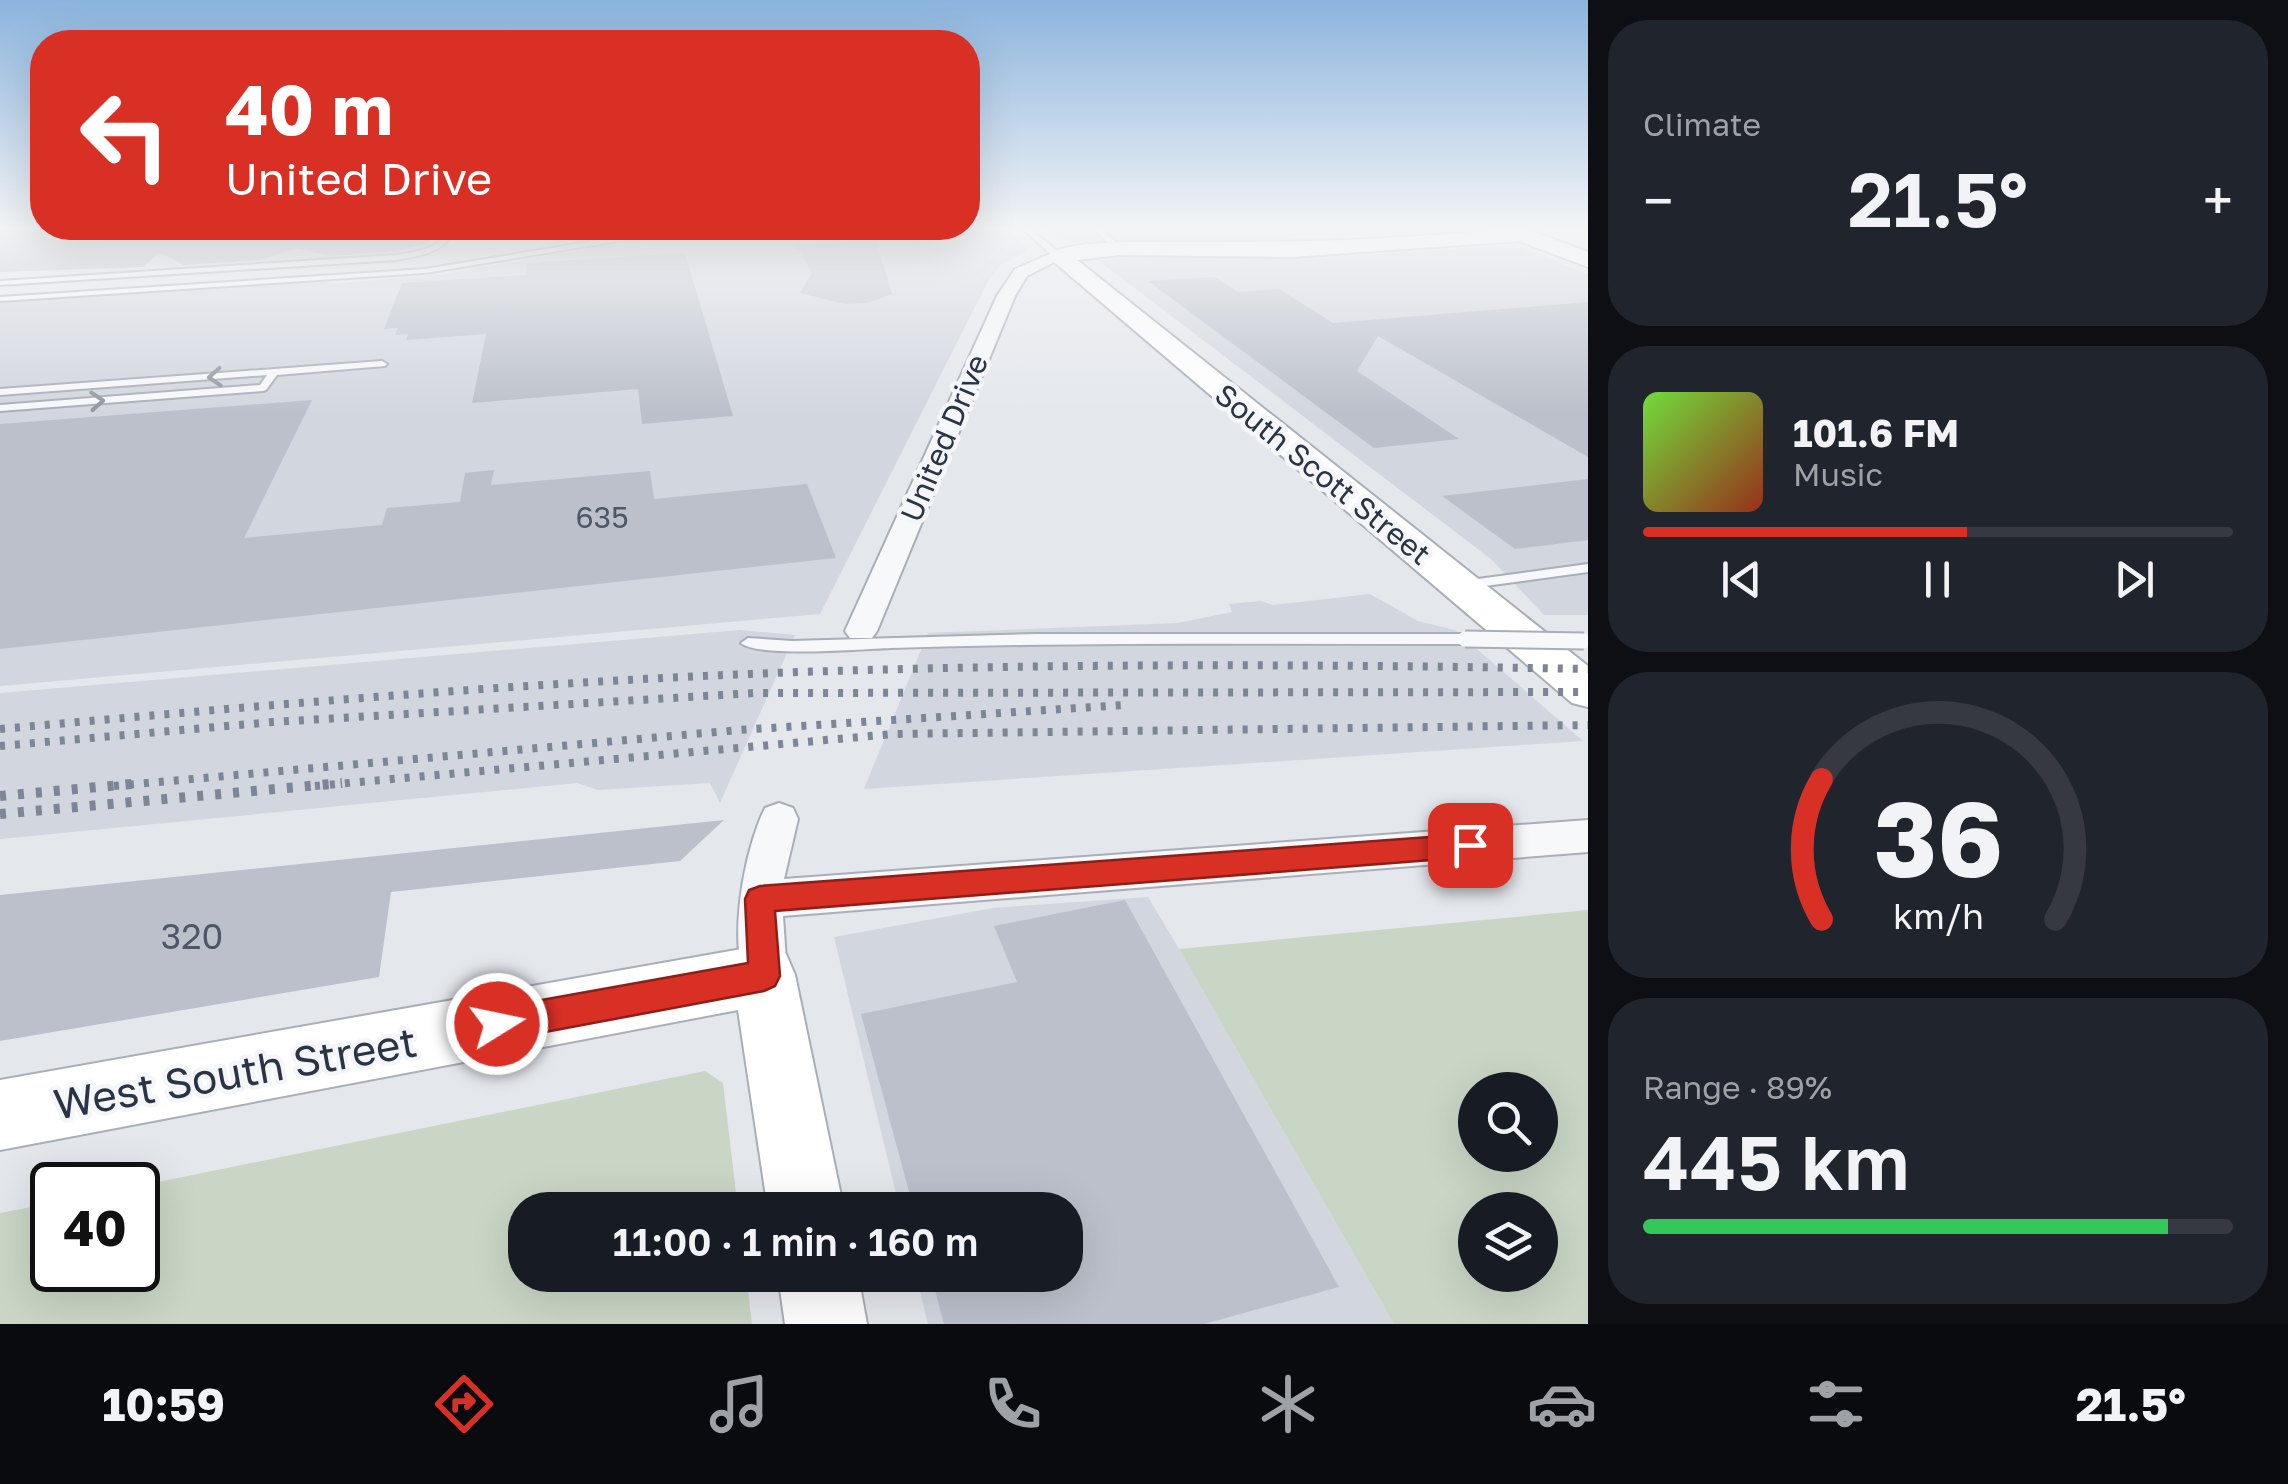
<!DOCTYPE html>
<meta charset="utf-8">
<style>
body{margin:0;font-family:"Golos Text",sans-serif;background:#20242c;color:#f1f3f6;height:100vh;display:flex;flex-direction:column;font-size:38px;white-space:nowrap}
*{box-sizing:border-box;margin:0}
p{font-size:32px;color:#9ea1a6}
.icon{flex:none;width:55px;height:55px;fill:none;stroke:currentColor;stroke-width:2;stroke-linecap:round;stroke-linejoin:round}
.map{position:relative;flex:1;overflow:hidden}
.details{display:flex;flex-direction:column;gap:20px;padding:20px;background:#0d0f14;width:700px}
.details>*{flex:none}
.guide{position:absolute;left:30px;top:30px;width:950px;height:210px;border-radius:40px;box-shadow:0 10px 40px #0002;background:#d93025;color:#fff;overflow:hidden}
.tools{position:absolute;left:1458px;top:1072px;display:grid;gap:20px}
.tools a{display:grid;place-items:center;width:100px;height:100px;border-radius:50%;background:#171b24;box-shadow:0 10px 40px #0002;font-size:50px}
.speed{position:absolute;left:30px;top:1162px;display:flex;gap:20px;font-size:50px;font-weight:700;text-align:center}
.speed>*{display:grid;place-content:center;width:130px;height:130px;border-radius:50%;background:#171b24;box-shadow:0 10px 40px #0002;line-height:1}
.speed .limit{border:5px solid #111;border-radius:15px;background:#fff;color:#111}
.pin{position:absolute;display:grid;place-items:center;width:85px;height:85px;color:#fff;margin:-42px;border-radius:20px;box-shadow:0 5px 15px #0006}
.me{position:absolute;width:110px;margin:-55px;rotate:80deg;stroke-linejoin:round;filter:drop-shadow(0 0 8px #0008)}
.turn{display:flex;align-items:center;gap:35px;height:210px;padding:0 30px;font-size:45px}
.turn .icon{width:130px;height:130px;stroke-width:2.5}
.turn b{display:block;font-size:70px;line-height:85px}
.big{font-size:75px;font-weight:600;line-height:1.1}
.details .widget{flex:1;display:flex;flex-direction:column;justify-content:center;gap:15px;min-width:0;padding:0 35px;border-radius:40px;background:#20242c}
.details .dial{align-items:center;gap:0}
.dial svg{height:260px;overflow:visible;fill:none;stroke:#363941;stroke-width:7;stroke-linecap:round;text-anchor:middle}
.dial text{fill:#f1f3f6;stroke:none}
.song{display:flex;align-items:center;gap:30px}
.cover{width:120px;height:120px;border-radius:15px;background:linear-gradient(135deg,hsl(100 70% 55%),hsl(10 70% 35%))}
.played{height:10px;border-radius:5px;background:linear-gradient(90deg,#d93025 55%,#363941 55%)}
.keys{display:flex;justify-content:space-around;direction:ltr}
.heat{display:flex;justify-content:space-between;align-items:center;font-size:55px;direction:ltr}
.charge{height:15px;border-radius:8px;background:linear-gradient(90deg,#34c759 89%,#363941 0)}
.trip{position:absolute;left:508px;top:1192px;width:575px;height:100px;border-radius:40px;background:#171b24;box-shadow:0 10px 40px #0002;font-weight:600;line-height:100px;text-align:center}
.menu{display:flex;height:160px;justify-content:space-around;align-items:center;background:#090b0e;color:#9ea1a6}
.menu .icon{width:70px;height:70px}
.menu .selected{color:#d93025}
.menu b{font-size:45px;color:#f1f3f6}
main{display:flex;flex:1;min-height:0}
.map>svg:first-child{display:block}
.built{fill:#d2d6de}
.green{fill:#c9d6c5;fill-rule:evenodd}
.building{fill:#bbc0ca}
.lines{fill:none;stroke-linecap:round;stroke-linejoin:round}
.lane-casing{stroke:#a9aeb7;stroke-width:4}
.street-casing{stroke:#a9aeb7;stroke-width:4}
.secondary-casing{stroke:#a9aeb7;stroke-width:4}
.lane{fill:#f7f8fa;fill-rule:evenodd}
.street{fill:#f7f8fa;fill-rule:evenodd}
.secondary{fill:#fff;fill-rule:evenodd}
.rail-far1{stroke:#7d8696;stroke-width:8;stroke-dasharray:5 10;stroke-linecap:butt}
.rail{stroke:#7d8696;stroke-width:10;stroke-dasharray:6 12;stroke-linecap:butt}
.lane-bridge-casing{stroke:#a9aeb7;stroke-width:19;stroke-linecap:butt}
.lane-bridge{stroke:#f7f8fa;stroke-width:15}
.oneway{stroke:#9196a0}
.route{fill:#d93025;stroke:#8d1f18;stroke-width:2.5}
.labels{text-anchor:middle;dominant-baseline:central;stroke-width:9;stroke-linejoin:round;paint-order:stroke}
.far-street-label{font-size:30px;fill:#2b3445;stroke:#f4f6f9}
.number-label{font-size:30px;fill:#4f5766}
.near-number-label{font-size:35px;fill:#4f5766}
.near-street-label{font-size:42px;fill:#2b3445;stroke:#f4f6f9}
</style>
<main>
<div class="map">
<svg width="1588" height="1324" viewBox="0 0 1588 1324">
<rect width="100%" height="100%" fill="#e4e7ec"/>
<!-- built -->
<path class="built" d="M808 229H1006L1024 245 1026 252 1000 265 987 283 820 614 0 686V296L332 274 327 284 439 275 651 238Z
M1050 229H1475L1235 243 1076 242 1061 238Z
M1515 245 1588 274V615H1544L1491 559 1099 261 1146 255 1298 259Z
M1370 594 1418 621 1455 630 1583 741 864 789 928 633 1178 623 1232 612 1229 604 1261 601 1273 605Z
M740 630 795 635 720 803 710 783 598 790 577 783 0 839V693Z
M1148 897 1179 949 1394 1324H928L916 1275H1065V1210H900L834 937 993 908Z"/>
<!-- green -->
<path class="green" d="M1588 910V1324H1394L1179 949ZM1475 1090H1540V1155H1475ZM1475 1210H1540V1275H1475Z
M705 1071 723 1083 738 1210H525V1275H746L752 1324H0V1213L52 1203V1270H138V1186Z"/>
<!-- building -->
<path class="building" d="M0 229H440L427 244 396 251 331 256 296 248 262 260 183 265 159 252 143 267 0 272Z
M876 240 892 294 867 303 845 304 800 293 812 273 796 245Z
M685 253 733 416 642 424 638 389 472 403 486 334 406 340 408 334 395 335 398 328 384 329 402 283 526 275 527 263Z
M1215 277 1238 292 1279 289 1333 323 1588 302V457L1378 336 1357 371 1459 439 1374 448 1148 281Z
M312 400 244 538 382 525 387 508 460 502 465 473 494 470 491 485 650 471 654 499 807 484 836 558 0 649V424Z
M1588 479V540L1515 549 1442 496Z
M724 820 680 861 391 892 379 977 0 1041V895Z
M1125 900 1339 1287 1204 1324H944L931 1275H1065V1210H914L861 1014 1017 982 994 926Z"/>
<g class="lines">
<!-- lane casing -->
<g class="lane-casing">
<path id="lane" d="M451 229H457C444 252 421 256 396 260L0 285V281L396 255C417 252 438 249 451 229Z
M718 229H748L618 241 425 273 0 301V297L425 269 618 237Z
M1023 229H1030L1061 254V258H1055Z
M1093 229H1100L1123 248 1116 250Z
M382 361 387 364 385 366 277 375 266 390 263 391 0 411V405L260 385 267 375 0 395V389Z
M1588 564V572L1463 589 1456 585 1463 581Z
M1036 634H1465L1472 639 1465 644C1274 644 1083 642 891 648 862 649 759 658 741 643L748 638 792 641Z"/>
</g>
<!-- street casing -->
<g class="street-casing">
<path id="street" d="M1052 253 1066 256 1027 276 1015 296 877 631 872 638H850L845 631 997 296 1015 269Z
M779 803 793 808 798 819 784 879 1588 820V852L783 916 787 975 780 990 764 996 748 990C728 944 742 865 760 819L765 808Z"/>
</g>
<!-- secondary casing -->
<g class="secondary-casing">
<path id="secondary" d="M1498 229 1529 230 1588 252V267L1519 241 1292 257 1119 255 1077 260 1588 666V707L1572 703 1047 256C1061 242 1122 242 1144 242 1262 243 1381 242 1498 229Z
M764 945 786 954 795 975 844 1210H768L738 1010 0 1150V1080Z
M778 1275H858L867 1324H785Z"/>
</g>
<!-- lane -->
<use href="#lane" class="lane"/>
<!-- street -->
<use href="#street" class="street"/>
<!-- secondary -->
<use href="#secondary" class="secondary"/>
<!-- rail-far1 -->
<path class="rail-far1" d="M0 729C257 706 515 683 773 673 1045 663 1316 664 1588 669
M0 746 273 722 755 693 1588 692
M114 786 739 730 1124 705
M315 786 893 734 1588 725"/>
<!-- rail -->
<path class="rail" d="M0 796 142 783
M0 814 342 783"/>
<!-- lane-bridge casing -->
<g class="lane-bridge-casing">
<path id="lane-bridge" d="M1465 639 1584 641"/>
</g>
<!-- lane-bridge -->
<use href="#lane-bridge" class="lane-bridge"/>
</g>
<!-- one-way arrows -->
<defs><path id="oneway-chevron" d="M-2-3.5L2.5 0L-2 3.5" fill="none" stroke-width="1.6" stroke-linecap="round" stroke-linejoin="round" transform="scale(2.5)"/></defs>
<g class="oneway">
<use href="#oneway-chevron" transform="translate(215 377) rotate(176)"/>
<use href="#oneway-chevron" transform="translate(97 401) rotate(-4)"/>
</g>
<!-- sky -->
<linearGradient id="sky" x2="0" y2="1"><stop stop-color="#8bb4dd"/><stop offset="0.55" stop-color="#f3f4f6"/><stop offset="1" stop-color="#f3f4f6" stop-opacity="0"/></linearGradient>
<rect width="1588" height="414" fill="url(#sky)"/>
<!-- route -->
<path class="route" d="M1470 834 1480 837 1484 845 1480 854 1470 857 775 911 780 976 775 986 764 991 497 1041 485 1036 480 1024 485 1013 497 1008 748 963 745 899 749 890 760 886Z"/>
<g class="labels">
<!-- far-street labels -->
<g class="far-street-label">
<text transform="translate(944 438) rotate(-67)">United Drive</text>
<text transform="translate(1323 474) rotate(39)">South Scott Street</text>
</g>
<!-- number labels -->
<g class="number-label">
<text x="602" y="517">635</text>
</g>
<!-- near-number labels -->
<g class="near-number-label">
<text x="192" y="936">320</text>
</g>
<!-- near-street labels -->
<g class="near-street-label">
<text transform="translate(235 1072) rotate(-10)">West South Street</text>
</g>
</g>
</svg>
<div class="tools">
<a><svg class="icon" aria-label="search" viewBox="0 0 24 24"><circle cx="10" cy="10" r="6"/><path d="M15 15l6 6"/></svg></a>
<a><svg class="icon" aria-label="layers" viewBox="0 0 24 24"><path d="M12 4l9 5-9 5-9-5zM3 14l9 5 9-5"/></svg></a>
</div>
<div class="speed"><div class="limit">40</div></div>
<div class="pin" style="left:1470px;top:845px;background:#d93025"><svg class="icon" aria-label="arrive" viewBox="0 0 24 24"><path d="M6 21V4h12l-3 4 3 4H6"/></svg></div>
<svg class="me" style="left:497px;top:1024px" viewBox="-20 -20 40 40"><circle r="17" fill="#d93025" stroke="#fff" stroke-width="3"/><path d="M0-11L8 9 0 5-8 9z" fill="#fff"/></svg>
<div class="trip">11:00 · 1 min · 160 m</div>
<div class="guide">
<div class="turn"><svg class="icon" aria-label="left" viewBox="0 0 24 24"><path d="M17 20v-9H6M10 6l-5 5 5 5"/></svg><div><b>40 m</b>United Drive</div></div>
</div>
</div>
<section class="details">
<div class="widget"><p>Climate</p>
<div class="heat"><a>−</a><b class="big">21.5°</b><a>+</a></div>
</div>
<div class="widget">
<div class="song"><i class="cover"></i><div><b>101.6 FM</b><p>Music</p></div></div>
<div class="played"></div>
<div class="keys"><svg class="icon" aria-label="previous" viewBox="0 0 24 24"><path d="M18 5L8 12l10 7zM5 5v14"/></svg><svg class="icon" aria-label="pause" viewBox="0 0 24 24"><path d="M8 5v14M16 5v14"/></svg><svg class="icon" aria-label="next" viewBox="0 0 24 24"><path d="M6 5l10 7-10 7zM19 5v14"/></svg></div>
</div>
<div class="widget dial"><svg viewBox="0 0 100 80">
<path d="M14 69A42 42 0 1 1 86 69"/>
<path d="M14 69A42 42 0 0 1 14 26" stroke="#d93025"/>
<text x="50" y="56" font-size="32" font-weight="700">36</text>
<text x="50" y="72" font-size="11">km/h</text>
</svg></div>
<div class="widget"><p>Range · 89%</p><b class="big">445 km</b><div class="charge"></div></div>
</section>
</main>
<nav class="menu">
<b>10:59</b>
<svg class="icon selected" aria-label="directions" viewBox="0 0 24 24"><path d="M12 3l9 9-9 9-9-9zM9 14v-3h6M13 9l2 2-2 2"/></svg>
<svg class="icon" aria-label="music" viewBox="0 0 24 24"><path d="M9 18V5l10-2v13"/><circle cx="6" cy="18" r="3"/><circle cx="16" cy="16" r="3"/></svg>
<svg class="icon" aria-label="phone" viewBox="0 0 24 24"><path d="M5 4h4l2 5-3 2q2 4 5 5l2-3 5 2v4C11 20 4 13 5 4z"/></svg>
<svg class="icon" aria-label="climate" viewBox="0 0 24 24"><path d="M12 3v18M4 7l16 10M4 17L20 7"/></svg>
<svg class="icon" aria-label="car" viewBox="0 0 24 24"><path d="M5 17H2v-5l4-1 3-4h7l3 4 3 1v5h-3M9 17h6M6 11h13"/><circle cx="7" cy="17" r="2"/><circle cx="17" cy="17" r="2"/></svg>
<svg class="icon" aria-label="filters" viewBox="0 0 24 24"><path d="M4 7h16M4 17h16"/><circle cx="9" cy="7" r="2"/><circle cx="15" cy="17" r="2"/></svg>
<b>21.5°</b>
</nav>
